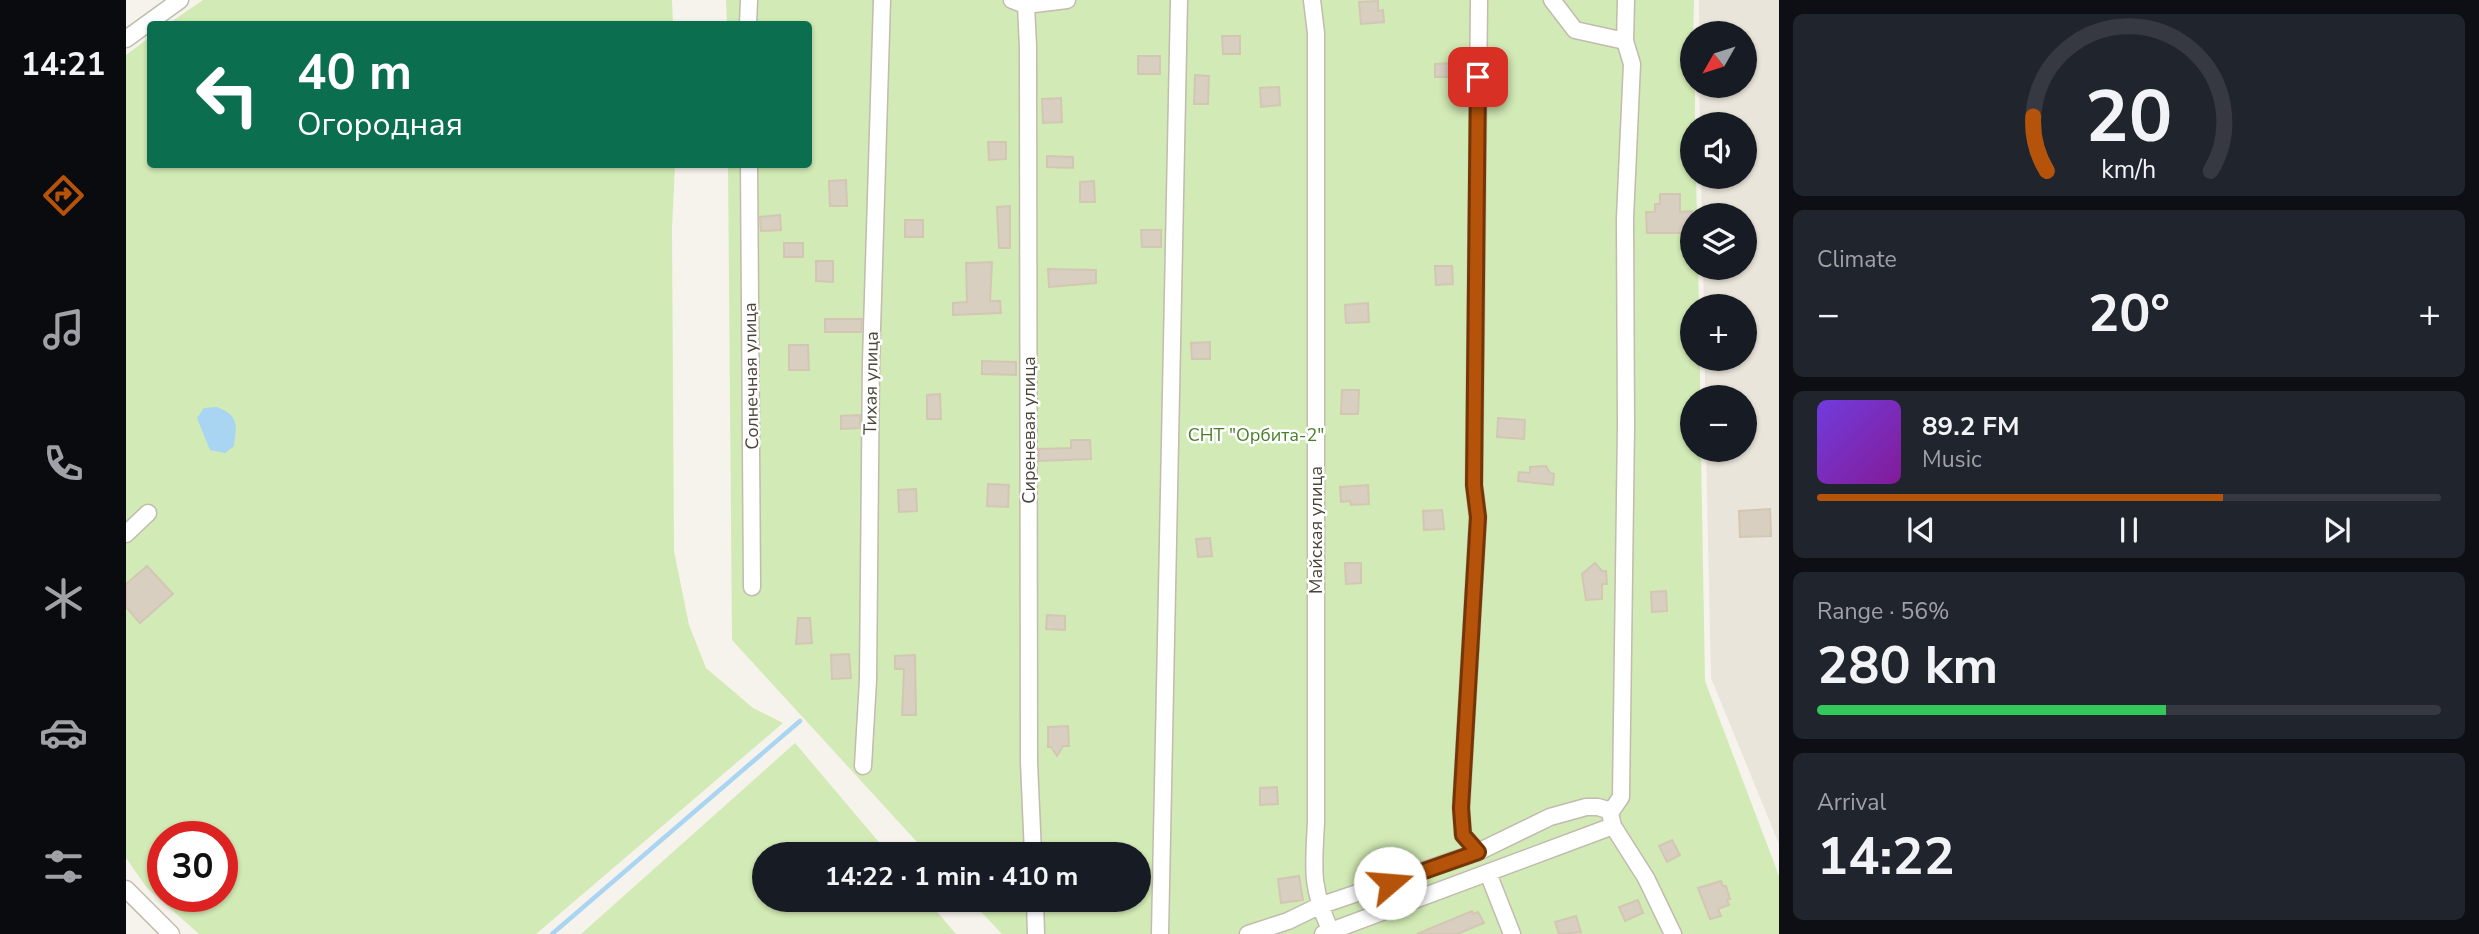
<!DOCTYPE html>
<meta charset="utf-8">
<style>
body{margin:0;font-family:"Nunito Sans",sans-serif;background:#20242c;color:#f1f3f6;height:100vh;display:flex;flex-direction:column;font-size:26px;white-space:nowrap}
*{box-sizing:border-box;margin:0}
p{font-size:23px;color:#9ea1a6}
.icon{flex:none;width:38px;height:38px;fill:none;stroke:currentColor;stroke-width:2;stroke-linecap:round;stroke-linejoin:round}
.map{position:relative;flex:1;overflow:hidden}
.side{display:flex;flex-direction:column;gap:14px;padding:14px;background:#0d0f14;width:700px}
.side>*{flex:none}
.top-card{position:absolute;left:21px;top:21px;width:665px;height:147px;border-radius:7px;box-shadow:0 2px 5px #0004;background:#0b6e4f;color:#fff;overflow:hidden}
.needle{width:46px;rotate:231deg}
.tools{position:absolute;left:1554px;top:21px;display:grid;gap:14px}
.tools a{display:grid;place-items:center;width:77px;height:77px;border-radius:50%;background:#171b24;box-shadow:0 2px 5px #0004;font-size:35px}
.speed{position:absolute;left:21px;top:821px;display:flex;gap:14px;font-size:35px;font-weight:700;text-align:center}
.speed>*{display:grid;place-content:center;width:91px;height:91px;border-radius:50%;background:#171b24;box-shadow:0 2px 5px #0004;line-height:1}
.speed .limit{border:10px solid #d22;background:#fff;color:#111}
.pin{position:absolute;display:grid;place-items:center;width:60px;height:60px;color:#fff;margin:-30px;border-radius:14px;box-shadow:0 4px 10px #0006}
.me{position:absolute;width:77px;margin:-38px;rotate:72deg;stroke-linejoin:round;filter:drop-shadow(0 0 5px #0008)}
.turn{display:flex;align-items:center;gap:24px;height:147px;padding:0 35px;font-size:32px}
.turn .icon{width:91px;height:91px;stroke-width:2.5}
.turn b{display:block;font-size:49px;line-height:60px}
.big{font-size:52px;font-weight:700;line-height:1.1}
.side .card{flex:1;display:flex;flex-direction:column;justify-content:center;gap:10px;min-width:0;padding:0 24px;border-radius:10px;background:#20242c}
.side .dial{align-items:center;gap:0}
.dial svg{height:182px;overflow:visible;fill:none;stroke:#363941;stroke-width:7;stroke-linecap:round;text-anchor:middle}
.dial text{fill:#f1f3f6;stroke:none}
.song{display:flex;align-items:center;gap:21px}
.cover{width:84px;height:84px;border-radius:10px;background:linear-gradient(135deg,hsl(260 70% 55%),hsl(290 70% 35%))}
.played{height:7px;border-radius:4px;background:linear-gradient(90deg,#b45309 65%,#363941 65%)}
.keys{display:flex;justify-content:space-around;direction:ltr}
.heat{display:flex;justify-content:space-between;align-items:center;font-size:38px;direction:ltr}
.charge{height:10px;border-radius:5px;background:linear-gradient(90deg,#34c759 56%,#363941 0)}
.trip{position:absolute;left:626px;top:842px;width:399px;height:70px;border-radius:35px;background:#171b24;box-shadow:0 2px 5px #0004;font-weight:700;line-height:70px;text-align:center}
main{display:flex;flex:1;min-height:0}
.menu{display:flex;flex-direction:column;width:126px;justify-content:space-around;align-items:center;background:#090b0e;color:#9ea1a6}
.menu .icon{width:49px;height:49px}
.menu .on{color:#b45309}
.menu b{font-size:32px;color:#f1f3f6}
.map>svg:first-child{display:block}
.residential{fill:#eae5da}
.green{fill:#d2eab5;fill-rule:evenodd}
.water{fill:#a9d4f2}
.lines{fill:none;stroke-linecap:round;stroke-linejoin:round}
.stream{stroke:#a9d4f2;stroke-width:4.5}
.building{fill:#d8cfc1;stroke:#d3c7b4;stroke-width:2}
.minor-casing{stroke:#c2bbae;stroke-width:19}
.minor{stroke:#fff;stroke-width:16}
.route-casing{stroke:#753606;stroke-width:18}
.route{stroke:#b45309;stroke-width:12}
.labels{text-anchor:middle;dominant-baseline:central;stroke-width:5;stroke-linejoin:round;paint-order:stroke}
.street-label{font-size:18px;fill:#4b4439;stroke:#fff}
.park-label{font-size:18px;fill:#4a7f2a;stroke:#fff}
</style>
<main>
<nav class="menu">
<b>14:21</b>
<svg class="icon on" aria-label="directions" viewBox="0 0 24 24"><path d="M12 3l9 9-9 9-9-9zM9 14v-3h6M13 9l2 2-2 2"/></svg>
<svg class="icon" aria-label="music" viewBox="0 0 24 24"><path d="M9 18V5l10-2v13"/><circle cx="6" cy="18" r="3"/><circle cx="16" cy="16" r="3"/></svg>
<svg class="icon" aria-label="phone" viewBox="0 0 24 24"><path d="M5 4h4l2 5-3 2q2 4 5 5l2-3 5 2v4C11 20 4 13 5 4z"/></svg>
<svg class="icon" aria-label="climate" viewBox="0 0 24 24"><path d="M12 3v18M4 7l16 10M4 17L20 7"/></svg>
<svg class="icon" aria-label="car" viewBox="0 0 24 24"><path d="M5 17H2v-5l4-1 3-4h7l3 4 3 1v5h-3M9 17h6M6 11h13"/><circle cx="7" cy="17" r="2"/><circle cx="17" cy="17" r="2"/></svg>
<svg class="icon" aria-label="filters" viewBox="0 0 24 24"><path d="M4 7h16M4 17h16"/><circle cx="9" cy="7" r="2"/><circle cx="15" cy="17" r="2"/></svg>
</nav>
<div class="map">
<svg width="1653" height="934" viewBox="0 0 1653 934">
<rect width="100%" height="100%" fill="#f6f3ec"/>
<!-- residential -->
<path class="residential" d="M1573 0H1653V844L1585 678 1580 450H1619V397H1579V359H1619V306H1578L1577 268H1619V215H1576L1575 177H1619V124H1574L1573 86H1619V33H1573Z"/>
<!-- green -->
<path class="green" d="M77 0H546L547 24H42Z
M600 0H1568L1566 86H1569V124H1566V177H1570L1571 215H1566V268H1572L1573 306H1566V359H1574V397H1566V450H1575L1579 681 1653 876V934H876L844 900H1013V854H802L606 640 602 165 682 164V24H601Z
M24 37V164L549 165 546 228 548 551 563 625 580 668 627 708 657 723 410 934H73L21 888 0 858V55ZM37 836H96V896H37Z
M669 743 763 854H639V900H801L830 934H455Z"/>
<!-- water -->
<path class="water" d="M91 407C113 416 111 424 108 446L99 453 84 450 71 418 78 408Z"/>
<g class="lines">
<!-- stream -->
<path class="stream" d="M426 934 674 721"/>
</g>
<!-- building -->
<path class="building" d="M1252 1V11L1257 10 1258 22 1235 24 1233 2Z
M1096 36H1114V54H1097Z
M1012 56H1034V74H1012Z
M1329 63V77H1309V64Z
M1069 75 1083 76 1082 104H1068Z
M1153 87 1154 105 1135 107 1134 88Z
M935 98 936 122 917 123 916 99Z
M862 142H880V159L863 160Z
M921 156 947 157V168L921 167Z
M720 180 721 206H704L703 181Z
M968 181 969 202H954V182Z
M1534 194H1554V212L1566 211V233H1521L1520 212H1529V204H1534Z
M884 206V248H873L871 207Z
M654 215 655 230 635 231 634 217Z
M779 220H797V237H779Z
M1015 230H1035V247H1016Z
M658 243H677V257H658Z
M690 261H707V282L690 281Z
M866 262 864 301H874L875 313 827 315V303L841 302 840 263Z
M1309 266H1326L1327 284 1310 285Z
M922 269 970 270V283L923 287Z
M1242 303 1243 322 1220 323 1219 305Z
M699 319H736L735 332H699Z
M1084 342V359H1066L1065 343Z
M663 345H682L683 370H663Z
M856 361 890 362V375L856 374Z
M1216 390H1233L1232 414H1215Z
M814 394 815 419H801V395Z
M734 415V428L715 429V416Z
M1372 418 1399 420 1398 439 1371 437Z
M945 440H964L965 459 913 461V449L945 448Z
M1420 466 1424 473 1428 474 1427 485 1392 481 1393 472 1404 473V467Z
M862 484 883 485 882 507 861 506Z
M1242 485 1243 504 1225 505 1224 501 1215 502 1214 487Z
M790 489 791 511 773 512 772 490Z
M1644 509 1645 536 1614 537 1613 511Z
M1316 510 1318 529 1298 530 1297 511Z
M1084 538 1086 556 1072 557 1070 539Z
M1219 563H1235V583L1220 584Z
M1469 563 1476 571H1480L1481 584H1476V599L1460 600 1456 574Z
M21 566 47 594 14 623 0 607V584Z
M1540 591 1541 611 1526 612 1525 592Z
M921 615 939 616V630L920 629Z
M672 618H684L686 643 670 644Z
M723 654 725 678 706 679 705 655Z
M789 655 790 715H776L778 669H769V656Z
M942 726 943 746H937L931 756 925 747H922V727Z
M1151 787 1152 804 1134 805V788Z
M1546 840 1554 855 1541 862 1533 846Z
M1173 876 1177 900 1155 903 1152 879Z
M1595 881 1597 886H1600L1604 899 1601 900 1603 905 1592 909 1595 916 1584 919 1572 888Z
M1512 900 1517 913 1499 921 1493 907Z
M1346 911 1347 914 1352 912 1358 923 1331 934H1291Z
M1450 916 1455 932 1433 934 1429 922Z"/>
<g class="lines">
<!-- minor casing -->
<g class="minor-casing">
<path id="minor" d="M886 0 900 5 941 0
M1186 0 1190 33V823C1187 872 1185 889 1206 934
M1426 0 1449 30 1499 41
M1500 0 1499 41 1506 64 1499 218 1500 425 1495 797 1484 813 1487 826 1520 878 1547 934
M900 5 902 47 903 762 907 854
M622 24 623 0
M0 39 54 0
M623 164 626 587
M0 534 22 513
M737 766 742 680 745 362 756 0
M1352 852 1337 835 1335 808 1352 517 1348 485 1353 0
M1362 873 1386 934
M0 889 45 934
M909 900 910 934
M1034 934 1053 0
M1122 934 1162 921 1193 906 1352 852 1424 817 1460 807H1472L1485 811
M1197 934 1487 826"/>
</g>
<!-- minor -->
<use href="#minor" class="minor"/>
</g>
<g class="lines">
<!-- route casing -->
<g class="route-casing">
<path id="route" d="M1264 883 1352 852 1337 835 1335 808 1352 517 1348 485 1352 77"/>
</g>
<!-- route -->
<use href="#route" class="route"/>
</g>
<g class="labels">
<!-- street labels -->
<g class="street-label">
<text transform="translate(625 376) rotate(-91)">Солнечная улица</text>
<text transform="translate(745 383) rotate(-89)">Тихая улица</text>
<text transform="translate(903 430) rotate(-90)">Сиреневая улица</text>
<text transform="translate(1190 530) rotate(-90)">Майская улица</text>
</g>
<!-- park labels -->
<g class="park-label">
<text x="1130" y="435">СНТ "Орбита-2"</text>
</g>
</g>
</svg>
<div class="tools">
<a><svg class="needle" viewBox="-14 -14 28 28"><path d="M0-13l5 13h-10z" fill="#e53935"/><path d="M0 13l5-13h-10z" fill="#9ea1a6"/></svg></a>
<a><svg class="icon" aria-label="sound" viewBox="0 0 24 24"><path d="M4 9h4l5-4v14l-5-4H4zM17 9q2 3 0 6"/></svg></a>
<a><svg class="icon" aria-label="layers" viewBox="0 0 24 24"><path d="M12 4l9 5-9 5-9-5zM3 14l9 5 9-5"/></svg></a>
<a>+</a>
<a>−</a>
</div>
<div class="speed"><div class="limit">30</div></div>
<div class="pin" style="left:1352px;top:77px;background:#d93025"><svg class="icon" aria-label="arrive" viewBox="0 0 24 24"><path d="M6 21V4h12l-3 4 3 4H6"/></svg></div>
<svg class="me" style="left:1264px;top:883px" viewBox="-20 -20 40 40"><circle r="19" fill="#fff"/><path d="M0-13L10 11 0 6-10 11z" fill="#b45309"/></svg>
<div class="trip">14:22 · 1 min · 410 m</div>
<div class="top-card">
<div class="turn"><svg class="icon" aria-label="left" viewBox="0 0 24 24"><path d="M17 20v-9H6M10 6l-5 5 5 5"/></svg><div><b>40 m</b>Огородная</div></div>
</div>
</div>
<section class="side">
<div class="card dial"><svg viewBox="0 0 100 80">
<path d="M14 69A42 42 0 1 1 86 69"/>
<path d="M14 69A42 42 0 0 1 8 45" stroke="#b45309"/>
<text x="50" y="56" font-size="32" font-weight="700">20</text>
<text x="50" y="72" font-size="11">km/h</text>
</svg></div>
<div class="card"><p>Climate</p>
<div class="heat"><a>−</a><b class="big">20°</b><a>+</a></div>
</div>
<div class="card">
<div class="song"><i class="cover"></i><div><b>89.2 FM</b><p>Music</p></div></div>
<div class="played"></div>
<div class="keys"><svg class="icon" aria-label="previous" viewBox="0 0 24 24"><path d="M18 5L8 12l10 7zM5 5v14"/></svg><svg class="icon" aria-label="pause" viewBox="0 0 24 24"><path d="M8 5v14M16 5v14"/></svg><svg class="icon" aria-label="next" viewBox="0 0 24 24"><path d="M6 5l10 7-10 7zM19 5v14"/></svg></div>
</div>
<div class="card"><p>Range · 56%</p><b class="big">280 km</b><div class="charge"></div></div>
<div class="card"><p>Arrival</p><b class="big">14:22</b></div>
</section>
</main>
